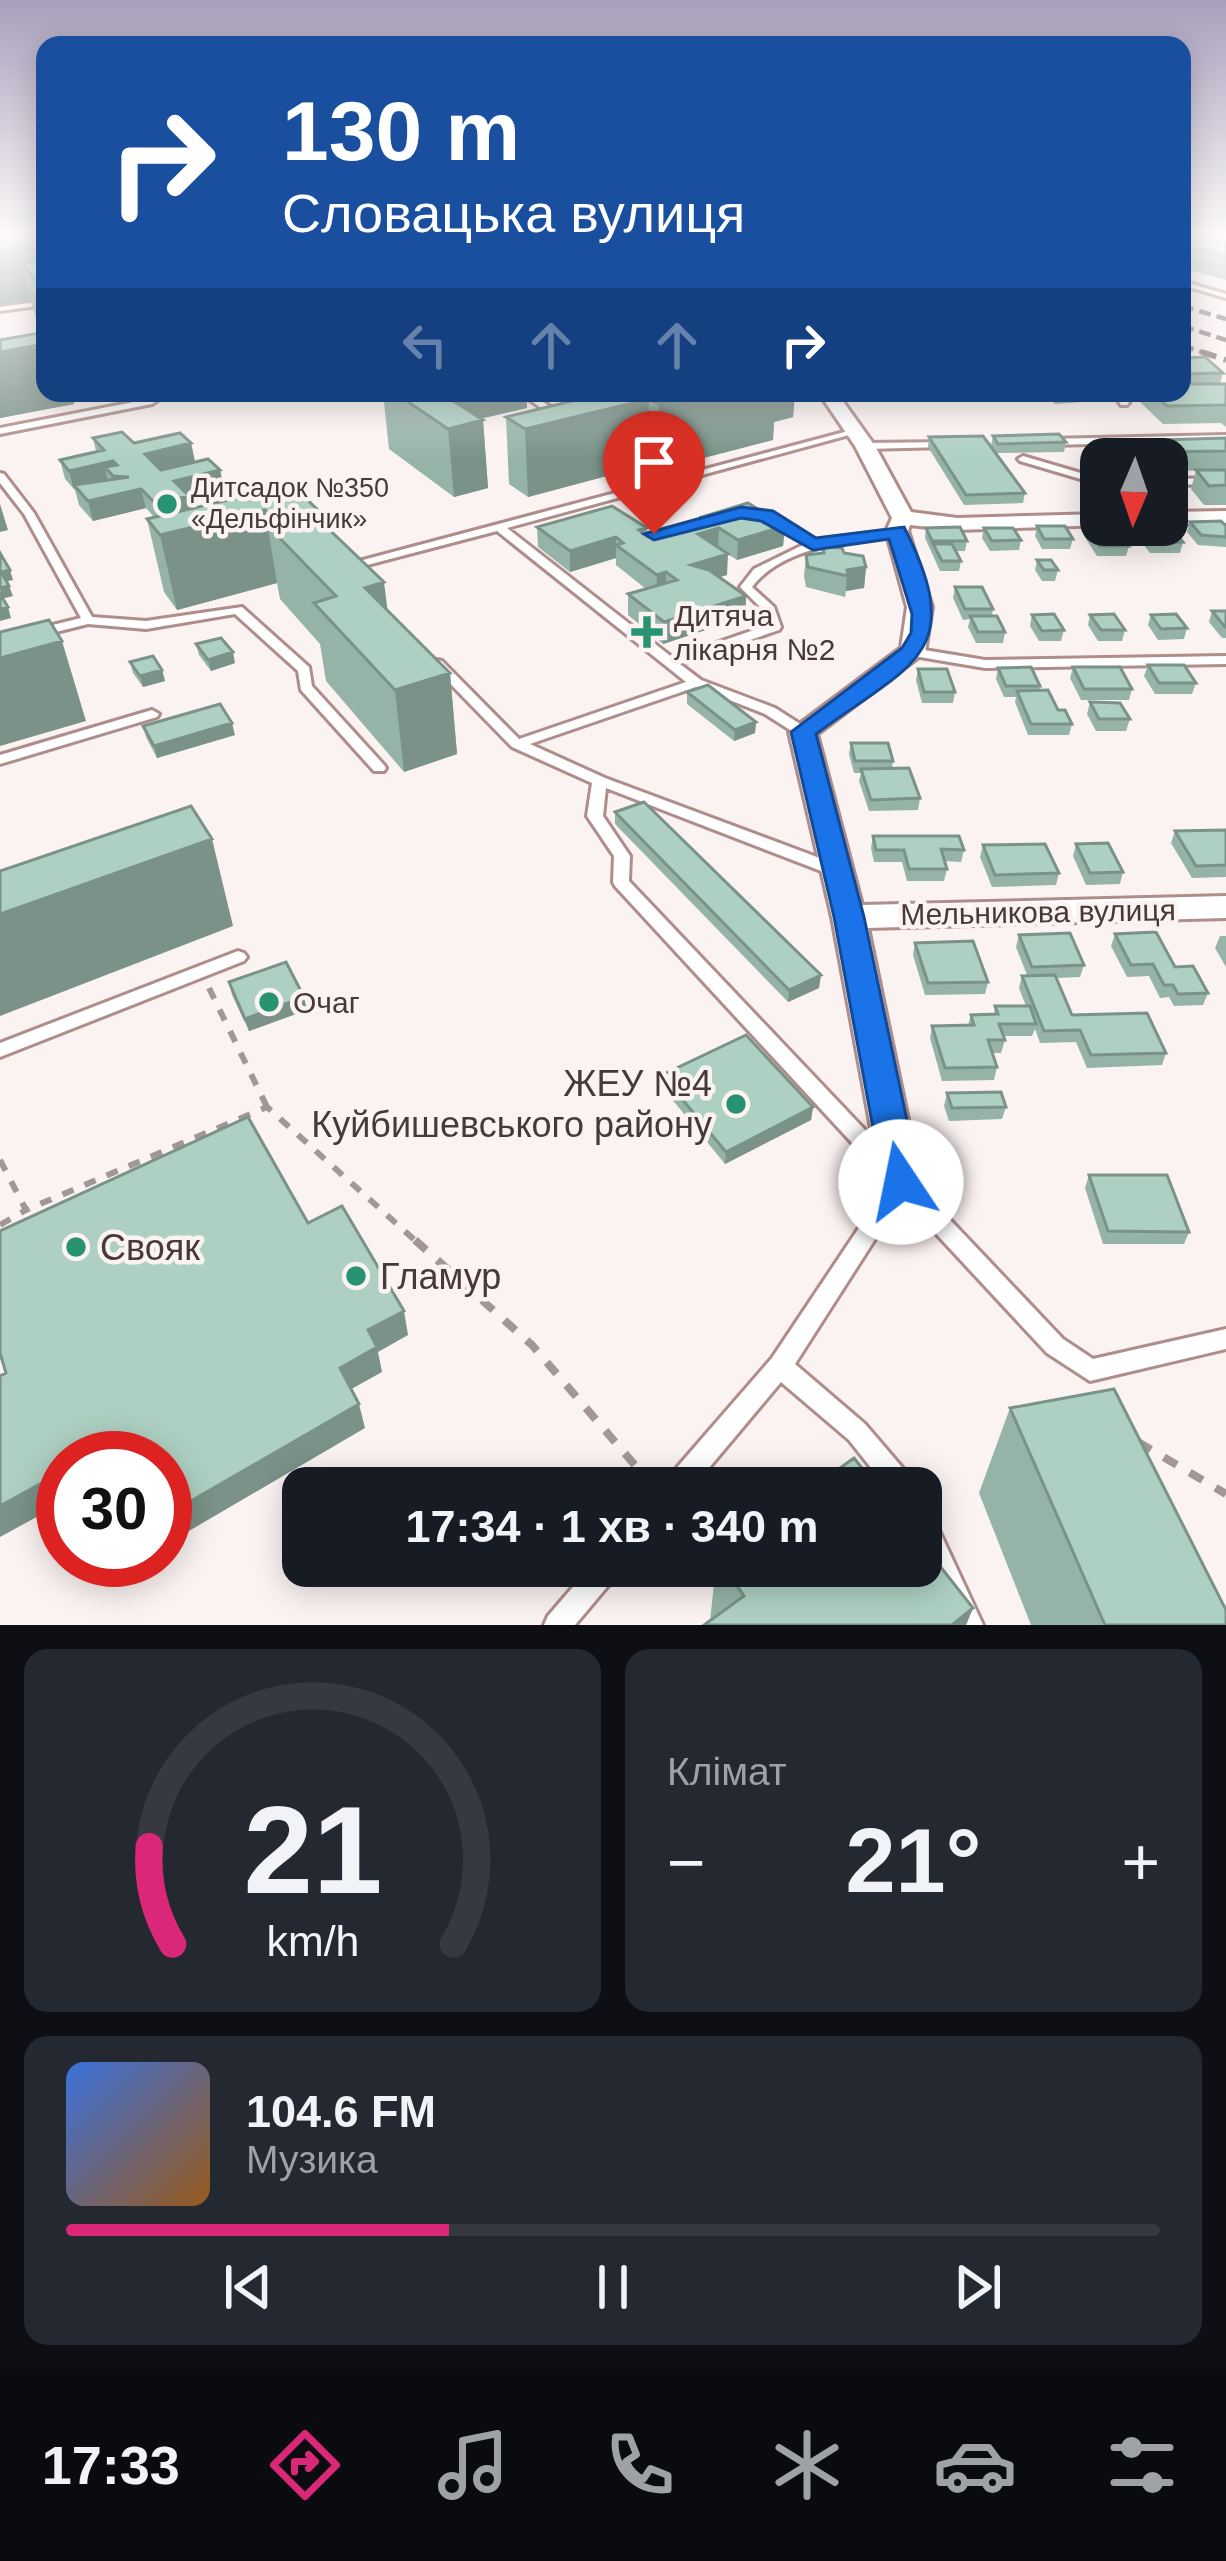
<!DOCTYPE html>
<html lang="uk">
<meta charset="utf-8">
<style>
body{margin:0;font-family:Helvetica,sans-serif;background:#242831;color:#f1f3f6;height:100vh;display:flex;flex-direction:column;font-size:45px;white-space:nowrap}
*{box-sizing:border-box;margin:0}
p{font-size:39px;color:#9ea1a6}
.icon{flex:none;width:66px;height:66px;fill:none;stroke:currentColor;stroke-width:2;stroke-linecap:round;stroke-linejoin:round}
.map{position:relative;height:1625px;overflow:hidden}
.sheet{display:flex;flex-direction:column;gap:24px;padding:24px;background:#0d0f14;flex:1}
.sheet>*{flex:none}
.guide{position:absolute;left:36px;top:36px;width:1155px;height:366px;border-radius:24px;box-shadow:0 6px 30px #0003;background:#1a4fa0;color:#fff;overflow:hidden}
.needle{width:78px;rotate:182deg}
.buttons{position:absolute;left:1080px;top:438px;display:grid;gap:24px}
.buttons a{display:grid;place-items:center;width:108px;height:108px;border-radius:24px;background:#171b24;box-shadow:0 6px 30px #0003;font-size:60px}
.speed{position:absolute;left:36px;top:1431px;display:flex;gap:24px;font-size:60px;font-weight:700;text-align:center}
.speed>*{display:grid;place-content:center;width:156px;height:156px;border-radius:50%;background:#171b24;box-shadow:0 6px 30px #0003;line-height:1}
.speed .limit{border:18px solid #d22;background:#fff;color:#111}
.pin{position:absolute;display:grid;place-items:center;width:102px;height:102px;color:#fff;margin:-123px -51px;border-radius:50% 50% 50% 0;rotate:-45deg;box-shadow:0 0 12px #0007}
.pin .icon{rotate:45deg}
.me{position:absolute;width:132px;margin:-66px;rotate:349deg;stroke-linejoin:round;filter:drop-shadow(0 0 9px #0008)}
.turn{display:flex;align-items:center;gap:42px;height:252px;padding:0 48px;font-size:54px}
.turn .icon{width:156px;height:156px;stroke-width:2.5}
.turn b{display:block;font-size:84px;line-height:102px}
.lanes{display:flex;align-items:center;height:114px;padding:0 48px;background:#0003;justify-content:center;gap:60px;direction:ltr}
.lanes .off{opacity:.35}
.big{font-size:90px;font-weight:700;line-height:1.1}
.sheet .card{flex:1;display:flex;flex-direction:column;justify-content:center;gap:18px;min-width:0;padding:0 42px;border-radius:24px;background:#242831}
.sheet .dial{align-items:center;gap:0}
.dial svg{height:312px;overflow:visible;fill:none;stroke:#363941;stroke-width:7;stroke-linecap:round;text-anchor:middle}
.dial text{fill:#f1f3f6;stroke:none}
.song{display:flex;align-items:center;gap:36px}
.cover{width:144px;height:144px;border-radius:18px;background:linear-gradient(135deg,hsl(220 70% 55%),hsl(30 70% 35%))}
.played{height:12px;border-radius:6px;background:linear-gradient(90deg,#db2777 35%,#363941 35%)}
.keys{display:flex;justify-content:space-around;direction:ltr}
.heat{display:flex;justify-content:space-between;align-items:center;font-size:66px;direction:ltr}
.sheet .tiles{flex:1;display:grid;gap:24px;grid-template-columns:1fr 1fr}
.card:last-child{grid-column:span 2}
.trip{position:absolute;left:282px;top:1467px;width:660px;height:120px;border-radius:24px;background:#171b24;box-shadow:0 6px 30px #0003;font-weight:700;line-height:120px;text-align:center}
.tabs{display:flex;height:192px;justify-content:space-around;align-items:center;background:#090b0e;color:#9ea1a6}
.tabs .icon{width:84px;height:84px}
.tabs .on{color:#db2777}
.tabs b{font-size:54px;color:#f1f3f6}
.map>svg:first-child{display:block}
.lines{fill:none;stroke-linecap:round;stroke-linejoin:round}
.lane-casing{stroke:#af8d8a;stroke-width:6}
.street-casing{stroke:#af8d8a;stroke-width:6}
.path-far1{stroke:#a29796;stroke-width:6;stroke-dasharray:12 12;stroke-linecap:butt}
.path{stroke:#a29796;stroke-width:8;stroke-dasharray:15 15;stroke-linecap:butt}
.lane{fill:#fff;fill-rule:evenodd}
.street{fill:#fff;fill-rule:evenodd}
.rail-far1{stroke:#6f6261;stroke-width:4.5;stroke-dasharray:12 6;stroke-linecap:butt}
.rail{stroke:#6f6261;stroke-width:6;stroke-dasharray:15 8;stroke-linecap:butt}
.wall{fill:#96b3a7}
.shaded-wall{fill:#7a9288}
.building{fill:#aed0c2;stroke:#7a9288;stroke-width:3}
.route{fill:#1a73e8;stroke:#114b97;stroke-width:3}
.poi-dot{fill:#279372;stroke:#fbf3f2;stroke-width:4.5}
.labels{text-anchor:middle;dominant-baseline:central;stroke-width:9;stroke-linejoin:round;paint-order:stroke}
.far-poi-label{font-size:27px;fill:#473938;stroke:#fbf3f2;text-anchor:start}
.poi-label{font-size:30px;fill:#473938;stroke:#fbf3f2;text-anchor:start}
.street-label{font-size:30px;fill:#473938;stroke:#fbf3f2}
.near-poi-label{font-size:36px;fill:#473938;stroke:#fbf3f2;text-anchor:start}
</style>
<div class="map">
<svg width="1226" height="1625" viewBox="0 0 1226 1625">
<rect width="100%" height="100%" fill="#fbf3f2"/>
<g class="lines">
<!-- lane casing -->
<g class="lane-casing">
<path id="lane" d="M1200 234 1226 238V242L1201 235Z
M1182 281 1226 294V298L1182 285Z
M45 301V305L0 311V307Z
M158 393H168L152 404 0 434V428L149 399Z
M520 393H530L558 412 550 414Z
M1113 393H1121L1129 403 1127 405H1121Z
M852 430 860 432 507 528 673 658 768 625 764 611 740 587 754 569 805 544 767 520V516H775L815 540 901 529 902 531 897 534C850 542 783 546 752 587L774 607 781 627 779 630 680 664 701 680 775 708 808 729 810 732 808 735H798L765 714 696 687 530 744 605 778 841 866 843 870 841 874H829L606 788 603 816 630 856 629 881 1063 1339 1093 1359 1226 1329V1349L1090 1381 1047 1353 902 1197 795 1364 865 1424 912 1479 915 1488H887L849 1440 781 1382 692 1488H664L667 1479 772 1358 889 1183 615 886 613 882 614 856 587 816 592 783 512 747 431 664 437 660 442 661 519 739 686 682 497 531 348 570 342 567 344 565Z
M1226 435V441L1048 445 1043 442 1048 439Z
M949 442 951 444 946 447 865 449 860 446 865 443Z
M1023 456 1101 479V485L1020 461 1018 459Z
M0 473 4 474 34 513 92 617 146 621 242 607 309 667 312 686 384 765 386 768 384 771H374L301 690 298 671 235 614 146 629 88 624 0 646V638L81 618 24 514 0 483Z
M1226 478V484L1167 485V479Z
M718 515 723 518 722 520 654 537 649 534Z
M912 648 985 660 1226 656V664L985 668 908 655V649Z
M152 710 159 714 157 717 0 764V755Z
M238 951 244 953 247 957 244 961 0 1057V1043Z
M921 1507 930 1511 983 1625H956L921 1548Z
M591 1566H621L617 1575 575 1625H544L548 1616Z"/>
</g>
<!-- street casing -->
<g class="street-casing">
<path id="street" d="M819 393H837L875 446 911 512 957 518 1101 514V525H1107L957 530 910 525 908 531 932 607 925 652 817 734 862 905 1226 896V918L868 928 921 1182 915 1194 901 1199 887 1194 881 1182 832 917 789 732 901 648 907 607 886 531 892 518 855 446Z
M1226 511V523L1167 524V512Z"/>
</g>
<!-- path-far1 -->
<path class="path-far1" d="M209 988 267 1107
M0 1160 26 1210 267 1107 418 1243
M0 1225 26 1210"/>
<!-- path -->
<path class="path" d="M415 1240 532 1345 651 1484
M1138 1442 1226 1494"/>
<!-- lane -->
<use href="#lane" class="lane"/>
<!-- street -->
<use href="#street" class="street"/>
<!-- rail-far1 -->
<path class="rail-far1" d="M1182 306 1226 319
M1182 326 1226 340
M1182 346 1212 355"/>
<!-- rail -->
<path class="rail" d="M1202 352 1226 360"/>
</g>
<!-- wall -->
<path class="wall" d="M1182 234 1226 242V280L1182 268Z
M39 237 45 250V393H71L74 404 0 418V340L45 332 36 319 31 301 0 305V241Z
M1182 358 1223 373 1220 384H1226V427L1221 423 1163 424 1141 403 1144 393H1182Z
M383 393H526L527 408 481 418 483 420 488 488 454 497 389 449Z
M605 393H795L793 417 774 422 773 440 657 470 648 465 528 497 509 484 506 417Z
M1043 393H1085L1083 402 1055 404Z
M993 436 1066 442 1064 452 997 453 991 445Z
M929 437 1025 493 1023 503 964 505 928 447Z
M93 438 134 443H191L195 462 220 470 224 489 189 498 192 508 320 512 322 522 388 611 450 673 457 754 404 772 326 681 320 644 280 599 277 583 177 610 164 592 147 519 154 517 146 508 93 521 79 505 75 490 65 479 60 460 96 451Z
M1226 438V470L1167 471V459H1101L1100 472 1090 460 1095 442Z
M1196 470H1226V505H1204L1191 489Z
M1167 477 1176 487 1171 506H1167Z
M702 517 785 526 783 546 737 560 726 553 727 575 719 577 746 596 745 617 663 644 628 615V594L646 589 616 565V558L570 572 538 547 537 527 647 528V536L702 525Z
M1190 522 1226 526V547L1198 545 1187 532Z
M1037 526 1073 539 1070 549H1042L1035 536Z
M1087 526 1129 546 1126 556H1097L1084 536Z
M1140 526 1183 542 1180 553H1150L1137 536Z
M926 528 967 541 965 551H956L961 561 959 571H940L925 538Z
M984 528 1021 540 1019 550 990 551 982 538Z
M823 547 844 553 866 567 864 588 846 591 845 597 806 587 804 576 806 555 822 553Z
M1037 560 1058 570 1055 581H1042L1035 570Z
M955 587 993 609 992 616 1005 632 1003 643H976L968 627 970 619 963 620 953 598Z
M1212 611H1226V638H1222L1209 622Z
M1032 615 1064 630 1061 641H1039L1030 626Z
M1090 615 1125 630 1122 641H1098L1088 625Z
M1151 615 1187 628 1184 639 1158 640 1148 625Z
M196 644 235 663 211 671 199 655Z
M130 662 162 670 165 681 143 687 133 673Z
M1148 665 1196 683 1192 694H1155L1144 676Z
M1073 667 1132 689 1129 700H1081L1070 678Z
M998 668 1040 686 1039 691 1072 724 1069 735H1028L1015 702 1016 697H1004L996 679Z
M918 669 955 692 953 703H922L916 680Z
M687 692 756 722 755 733 734 741 687 704Z
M1090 702 1130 719 1126 731H1096L1087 714Z
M143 726 235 735 157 758 146 737Z
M851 743 893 761 892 768 920 798 918 810 869 811 859 781 861 773H854L849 754Z
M615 812 819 988 788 1002 615 824Z
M1226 830V877L1192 878 1171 843 1175 831Z
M873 836 964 850 961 862 944 861 947 869 944 881H907L902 862H874L871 848Z
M1076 844 1123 872 1120 884 1086 885 1073 856Z
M983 845 1059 873 1056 885 992 887 980 857Z
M1115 934 1175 967 1208 993 1203 1005 1174 1006 1169 997 1160 998 1149 976 1127 977 1111 946Z
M1019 935 1084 965 1080 977 1056 978 1072 1015 1166 1053 1162 1065 1087 1068 1076 1042 1040 1043 1035 1029 1032 1036H1003L1005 1040 1001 1053H992L997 1067 994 1080 942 1081 930 1038 932 1026 968 1025 971 1015 994 1014 995 1006H1026L1019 988 1022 976 1027 975 1016 947Z
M1220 936H1226V967L1215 948Z
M915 943 988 982 985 994 925 995 913 955Z
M229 982 307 1010 249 1031 232 995Z
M662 1075 813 1107 811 1120 725 1164 662 1087Z
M947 1093 1006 1107 1002 1119 949 1121 944 1106Z
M1089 1175 1189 1232 1184 1244H1103L1085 1188Z
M1010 1408 1226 1625H1031L979 1493Z
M716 1566H921L973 1608 966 1625H704L710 1621Z"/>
<!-- shaded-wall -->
<path class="shaded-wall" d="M43 244 45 289 21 264 31 301 0 305V249Z
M45 344V393H71L74 404 0 418V352Z
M411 393H526L527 408 445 427Z
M562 393H585V394L562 399Z
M706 393H795L793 417 774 422 773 440 657 470 659 404Z
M649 399 648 465 528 497 525 429Z
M483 420 488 488 454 497 448 429Z
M191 443 195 462 149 473 145 454Z
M113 461 117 476 105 467 108 482 74 485V490L69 471Z
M220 470 224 489 189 498 193 516 161 524 156 504 174 481Z
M141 489 146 508 93 521 88 501Z
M0 504 8 530 0 532Z
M265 510 277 583 177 610 160 535Z
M785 526 783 546 737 560 738 540Z
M719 528 718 548 698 534Z
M616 537V558L570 572V551Z
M728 554 727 575 690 586 691 565Z
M866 567 864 588 846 591 847 570Z
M10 570 13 580 4 582 1 572Z
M666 572V593L656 596 657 575Z
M384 582 394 660 365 588Z
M9 586 13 596 1 599 0 588Z
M746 596 745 617 663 644 664 622Z
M8 607 11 618 0 621V609Z
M62 641 86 721 0 746V658Z
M233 652 235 663 211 671 208 660Z
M162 670 165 681 143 687 140 676Z
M450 673 457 754 404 772 395 690Z
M756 722 755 733 734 741 735 730Z
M232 723 235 735 157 758 154 746Z
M212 839 233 926 0 1016V905Z
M821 975 819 988 788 1002 789 990Z
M304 997 307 1010 249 1031 245 1019Z
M813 1107 811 1120 725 1164 726 1152Z
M404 1311 408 1335 378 1352 382 1372 346 1392 340 1368 368 1330Z
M359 1404 365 1428 165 1545V1516Z
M42 1483 55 1507 0 1537V1506Z
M63 1524V1540L56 1527Z
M973 1608 966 1625H952Z"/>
<!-- building -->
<path class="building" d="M1182 234H1198L1226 242V257L1182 245Z
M39 237 43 244 0 249V241Z
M45 260V289L21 264Z
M45 294V305L35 296Z
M45 332V344L0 352V340Z
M1205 357 1223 373 1182 374V358Z
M1182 375 1192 384H1226V405L1167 406 1153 393H1182Z
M395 393H441L483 420 448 429Z
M605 393H706L659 404 649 399 525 429 506 417Z
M122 432 134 443 180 433 191 443 145 454 161 470 208 459 220 470 174 481 189 496 156 504 141 489 88 501 74 485 129 477 113 476 105 467 117 465 113 461 69 471 60 460 104 450 93 438Z
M1059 434 1066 442 998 444 993 436Z
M983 436 1025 493 966 495 929 437Z
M1226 438V451L1104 453 1095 442Z
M1196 470H1226V485L1209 486Z
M1167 477 1176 487H1167Z
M292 485 320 512 313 514 384 582 365 588 450 673 395 690 314 603 336 596 267 525 277 523 265 510 160 535 147 519Z
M748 503 785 526 738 540 719 528 698 534 728 554 691 565 709 570 746 596 664 622 628 594 677 580 666 572 657 575 616 545 623 543 616 537 570 551 537 527 612 506 647 528 639 530 647 536 712 523 702 517Z
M1221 521 1226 526V537L1201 535 1190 522Z
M1169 525 1183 542 1153 543 1140 526Z
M1037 526H1065L1073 539H1044Z
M1087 526H1115L1129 546H1100Z
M960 527 967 541H932L926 528Z
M984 528H1013L1021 540 992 541Z
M933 544H952L961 561H942Z
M823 547 842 548 844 553 863 556 866 567 847 570 848 576 808 567 806 555 824 553Z
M0 553 10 570 1 572 9 586 0 588Z
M1037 560H1051L1058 570H1044Z
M955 587H982L993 609H965Z
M0 594 8 607 0 609Z
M1212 611H1226V627H1225Z
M1054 614 1064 630 1042 631 1032 615Z
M1114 614 1125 630H1101L1090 615Z
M1176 614 1187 628 1161 629 1151 615Z
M970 616H997L1005 632H978Z
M49 620 62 641 0 658V632Z
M221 638 233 652 208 660 196 644Z
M153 656 162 670 140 676 130 662Z
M1148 665H1184L1196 683H1159Z
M1031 667 1040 686H1006L998 668Z
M1073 667H1120L1132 689H1084Z
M918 669H947L955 692H924Z
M708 685 756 722 735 730 687 692Z
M1048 690 1058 710H1065L1072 724H1031L1017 691Z
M1090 702 1120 703 1130 719H1099Z
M220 704 232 723 154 746 143 726Z
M851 743H888L893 761H855Z
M909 768 920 798 871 800 861 769Z
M644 802 821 975 789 990 615 812Z
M191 806 212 839 0 914V871Z
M1226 830V865L1196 866 1175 831Z
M873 836H959L964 850 941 849 947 869H909L904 850H876Z
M1108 843 1123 872 1090 873 1076 844Z
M1045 844 1059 873 995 875 983 845Z
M1156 932 1175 967 1193 966 1208 993 1178 994 1173 985H1164L1153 964 1131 965 1115 934Z
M1070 933 1084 965 1032 967 1019 935Z
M973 941 988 982 928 983 915 943Z
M286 962 304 997 245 1019 229 982Z
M1055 975 1072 1015 1147 1013 1166 1053 1091 1055 1080 1030 1044 1031 1022 976Z
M995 1006H1030L1036 1024H999L1005 1040H988L997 1067 945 1068 932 1026 974 1025 971 1015 998 1014Z
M746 1035 813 1107 726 1152 662 1075Z
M1001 1092 1006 1107 952 1108 947 1093Z
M248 1117 308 1223 342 1206 404 1311 368 1330 377 1347 340 1368 359 1404 165 1516V1458H63V1524L56 1527 42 1483 0 1506V1376L6 1373 0 1353V1231Z
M1089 1175H1167L1189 1232 1108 1231Z
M1114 1389 1226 1610V1625H1105L1010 1408Z
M854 1458 878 1488H812Z
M921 1542 973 1608 952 1625H704L744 1596 723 1566H921Z"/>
<!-- sky -->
<linearGradient id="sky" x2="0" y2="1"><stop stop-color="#a79fbc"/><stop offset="0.51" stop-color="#fdfaf9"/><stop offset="1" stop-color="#fdfaf9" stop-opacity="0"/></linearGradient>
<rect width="1226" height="461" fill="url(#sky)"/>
<!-- route -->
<path class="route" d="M741 507 773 511 816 538 904 527C969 655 910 664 816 734L864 917 920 1182 914 1193 901 1198 888 1193 883 1182 834 917 791 732 902 648 911 633 912 614 889 539 813 550 761 521 741 518 654 540 644 534Z"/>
<!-- markers -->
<g class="poi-dot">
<circle cx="167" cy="504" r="12"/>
<path d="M641 614h12v12h12v12h-12v12h-12v-12h-12v-12h12z"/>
<circle cx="269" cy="1002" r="12"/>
<circle cx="736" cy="1104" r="12"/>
<circle cx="76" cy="1247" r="12"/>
<circle cx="356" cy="1276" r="12"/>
</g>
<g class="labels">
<!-- far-poi labels -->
<g class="far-poi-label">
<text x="191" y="488">Дитсадок №350<tspan x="191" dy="31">«Дельфінчик»</tspan></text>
</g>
<!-- poi labels -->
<g class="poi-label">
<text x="674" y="615">Дитяча<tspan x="674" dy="34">лікарня №2</tspan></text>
<text x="293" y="1002">Очаг</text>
</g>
<!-- street labels -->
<g class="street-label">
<text transform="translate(1038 912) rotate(-1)">Мельникова вулиця</text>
</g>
<!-- near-poi labels -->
<g class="near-poi-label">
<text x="712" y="1083" text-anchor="end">ЖЕУ №4<tspan x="712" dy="41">Куйбишевського району</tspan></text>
<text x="100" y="1247">Свояк</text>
<text x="380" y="1276">Гламур</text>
</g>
</g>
</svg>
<div class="buttons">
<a><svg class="needle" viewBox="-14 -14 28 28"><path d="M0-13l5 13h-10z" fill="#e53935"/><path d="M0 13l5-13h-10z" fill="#9ea1a6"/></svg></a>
</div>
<div class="speed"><div class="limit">30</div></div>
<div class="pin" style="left:654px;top:534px;background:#d93025"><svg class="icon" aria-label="arrive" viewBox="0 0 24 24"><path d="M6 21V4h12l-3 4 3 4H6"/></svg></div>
<svg class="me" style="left:901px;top:1182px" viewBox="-20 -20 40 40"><circle r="19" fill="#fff"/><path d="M0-13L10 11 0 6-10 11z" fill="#1a73e8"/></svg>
<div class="trip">17:34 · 1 хв · 340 m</div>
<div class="guide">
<div class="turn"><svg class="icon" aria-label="right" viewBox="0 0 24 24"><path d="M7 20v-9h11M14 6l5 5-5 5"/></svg><div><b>130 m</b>Словацька вулиця</div></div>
<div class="lanes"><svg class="icon off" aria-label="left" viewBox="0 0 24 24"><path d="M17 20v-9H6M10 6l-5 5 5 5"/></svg><svg class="icon off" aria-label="ahead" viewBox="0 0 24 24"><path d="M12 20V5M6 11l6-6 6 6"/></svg><svg class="icon off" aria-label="ahead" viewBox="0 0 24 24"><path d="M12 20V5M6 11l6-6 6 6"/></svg><svg class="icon" aria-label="right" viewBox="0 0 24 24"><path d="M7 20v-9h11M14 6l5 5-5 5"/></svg></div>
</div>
</div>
<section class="sheet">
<div class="tiles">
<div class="card dial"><svg viewBox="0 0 100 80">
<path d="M14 69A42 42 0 1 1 86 69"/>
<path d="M14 69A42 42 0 0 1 8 44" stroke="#db2777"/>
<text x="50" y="56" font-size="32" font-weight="700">21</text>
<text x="50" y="72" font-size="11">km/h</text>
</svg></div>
<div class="card"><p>Клімат</p>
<div class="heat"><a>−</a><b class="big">21°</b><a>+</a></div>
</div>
<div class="card">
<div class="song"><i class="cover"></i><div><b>104.6 FM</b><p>Музика</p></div></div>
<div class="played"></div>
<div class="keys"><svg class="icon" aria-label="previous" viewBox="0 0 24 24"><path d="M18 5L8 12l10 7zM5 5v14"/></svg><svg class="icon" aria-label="pause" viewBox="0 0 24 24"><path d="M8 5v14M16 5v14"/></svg><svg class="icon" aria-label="next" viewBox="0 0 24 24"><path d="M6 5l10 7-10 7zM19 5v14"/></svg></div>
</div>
</div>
</section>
<nav class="tabs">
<b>17:33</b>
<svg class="icon on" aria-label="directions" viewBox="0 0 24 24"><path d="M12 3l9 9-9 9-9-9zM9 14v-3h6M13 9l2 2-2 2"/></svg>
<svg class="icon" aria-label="music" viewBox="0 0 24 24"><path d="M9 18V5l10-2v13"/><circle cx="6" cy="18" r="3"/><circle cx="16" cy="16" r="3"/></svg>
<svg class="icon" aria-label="phone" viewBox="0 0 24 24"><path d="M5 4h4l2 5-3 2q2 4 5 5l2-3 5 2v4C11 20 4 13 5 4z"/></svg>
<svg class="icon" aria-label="climate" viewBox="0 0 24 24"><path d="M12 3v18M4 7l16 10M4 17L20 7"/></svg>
<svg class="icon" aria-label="car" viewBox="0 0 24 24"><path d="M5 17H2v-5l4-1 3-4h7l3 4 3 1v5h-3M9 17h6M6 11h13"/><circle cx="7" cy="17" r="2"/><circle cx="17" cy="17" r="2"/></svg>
<svg class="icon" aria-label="filters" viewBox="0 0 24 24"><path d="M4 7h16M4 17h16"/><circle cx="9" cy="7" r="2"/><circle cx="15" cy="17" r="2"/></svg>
</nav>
